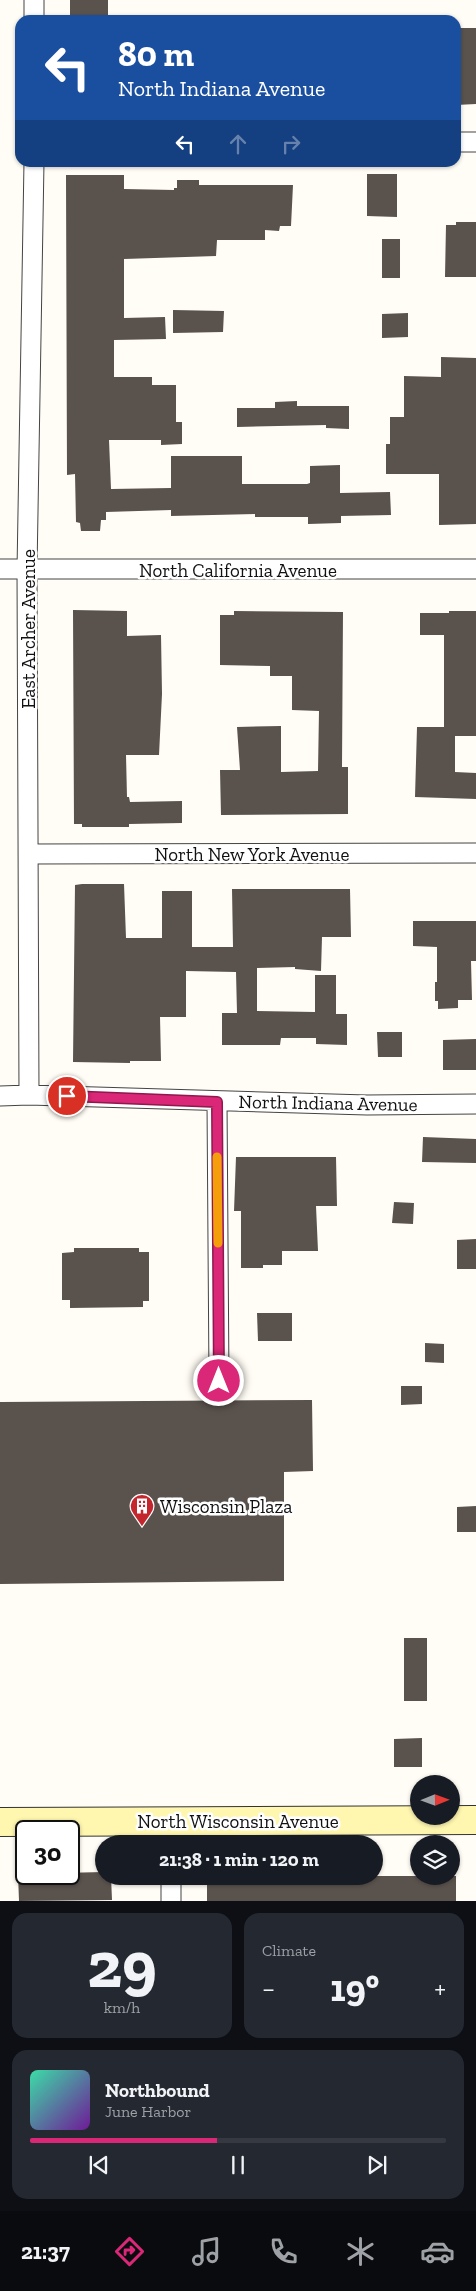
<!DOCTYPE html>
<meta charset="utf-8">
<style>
body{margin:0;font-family:"Zilla Slab",serif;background:#242831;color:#f1f3f6;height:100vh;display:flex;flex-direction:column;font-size:19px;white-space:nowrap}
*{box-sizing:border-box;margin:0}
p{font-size:16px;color:#9ea1a6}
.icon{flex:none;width:28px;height:28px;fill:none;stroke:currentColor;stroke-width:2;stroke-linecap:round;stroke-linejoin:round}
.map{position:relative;height:1901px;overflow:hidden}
.panel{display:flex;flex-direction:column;gap:12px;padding:12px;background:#0d0f14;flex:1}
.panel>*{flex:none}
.banner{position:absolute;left:15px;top:15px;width:446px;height:152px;border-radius:15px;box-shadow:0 1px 4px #0004;background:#1a4fa0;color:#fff;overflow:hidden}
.needle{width:32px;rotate:89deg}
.tools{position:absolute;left:410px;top:1775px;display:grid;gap:10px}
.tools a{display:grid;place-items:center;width:50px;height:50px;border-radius:50%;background:#171b24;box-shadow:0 1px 4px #0004;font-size:25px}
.speed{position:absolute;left:15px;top:1820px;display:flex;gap:10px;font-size:25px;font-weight:700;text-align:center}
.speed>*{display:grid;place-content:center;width:65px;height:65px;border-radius:50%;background:#171b24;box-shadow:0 1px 4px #0004;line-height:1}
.speed .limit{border:2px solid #111;border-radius:8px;background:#fff;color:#111}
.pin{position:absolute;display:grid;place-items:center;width:42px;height:42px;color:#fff;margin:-21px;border:2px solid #fff;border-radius:50%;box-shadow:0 1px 5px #0007}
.me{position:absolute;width:55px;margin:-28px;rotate:0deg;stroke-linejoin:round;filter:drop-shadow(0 0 4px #0008)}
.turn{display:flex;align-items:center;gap:18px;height:105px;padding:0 20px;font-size:22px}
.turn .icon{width:65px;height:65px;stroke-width:2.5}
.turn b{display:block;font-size:35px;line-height:42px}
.lanes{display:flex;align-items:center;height:48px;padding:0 20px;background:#0003;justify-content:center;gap:25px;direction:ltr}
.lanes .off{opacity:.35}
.big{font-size:38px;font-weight:800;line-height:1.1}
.panel .tile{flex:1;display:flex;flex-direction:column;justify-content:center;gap:8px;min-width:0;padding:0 18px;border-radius:15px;background:#242831}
.panel .dial{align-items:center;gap:0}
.dial b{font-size:65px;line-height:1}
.song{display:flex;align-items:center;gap:15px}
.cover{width:60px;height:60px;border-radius:8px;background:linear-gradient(135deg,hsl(160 70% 55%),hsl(280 70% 35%))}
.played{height:5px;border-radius:2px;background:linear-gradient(90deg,#db2777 45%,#363941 45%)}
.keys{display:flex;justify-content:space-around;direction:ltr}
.heat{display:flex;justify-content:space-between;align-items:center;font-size:28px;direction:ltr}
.panel .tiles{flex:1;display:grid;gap:12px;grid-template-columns:1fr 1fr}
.tile:last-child{grid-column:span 2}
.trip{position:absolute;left:95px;top:1835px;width:288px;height:50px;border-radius:25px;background:#171b24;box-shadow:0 1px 4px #0004;font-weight:800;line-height:50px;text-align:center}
.tabs{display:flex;height:80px;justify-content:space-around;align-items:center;background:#090b0e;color:#9ea1a6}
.tabs .icon{width:35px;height:35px}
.tabs .on{color:#db2777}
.tabs b{font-size:22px;color:#f1f3f6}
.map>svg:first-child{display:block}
.building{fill:#5a524d}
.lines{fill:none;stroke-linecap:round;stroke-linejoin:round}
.street-casing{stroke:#444;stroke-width:21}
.secondary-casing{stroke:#333;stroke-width:30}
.street{stroke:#fff;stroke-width:19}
.secondary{stroke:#fff6b0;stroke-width:28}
.route-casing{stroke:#8e194d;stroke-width:12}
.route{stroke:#db2777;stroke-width:9}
.slow{stroke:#f59e0b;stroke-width:9}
.labels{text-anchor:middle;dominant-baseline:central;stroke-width:5;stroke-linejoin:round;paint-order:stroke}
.street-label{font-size:19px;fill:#111;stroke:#fff}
.poi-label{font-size:19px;fill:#111;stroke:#fff;text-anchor:start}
</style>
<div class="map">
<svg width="476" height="1901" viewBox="0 0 476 1901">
<rect width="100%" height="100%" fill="#fffdf5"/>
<!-- building -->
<path class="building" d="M70 0H108V20H70Z
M456 28H476V104L456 105Z
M367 174H397V217L367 216Z
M66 175H124V189L174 190V188H177V180H199V185H293L291 226H280L279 231 265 230V240H217L216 256 124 259V318L165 317 166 339 114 340V377H152V385H176V422H182V444L161 445V440H109L111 489 171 488V456H242V484H307L310 483V466L340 465V493L390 492 391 515 341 516V523L308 524V517H255V514L171 516V510L106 512V520H101L100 531H81L80 523 76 522 75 474 67 475Z
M456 222H476V277H445L446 225H456Z
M382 239H400V278H382Z
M173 310 224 311 223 332 173 333Z
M408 313V337L382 338V314Z
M441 357 476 358V524L439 525V474H386V444H390V417H404V376L441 377Z
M297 401V406H349V429L326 428V425L237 427V408H275V402Z
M73 610 127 611V636L161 635 162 694 159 755H126L127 797H129L130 802 182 801V823L129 824V827H82V824H74Z
M234 611 343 612 342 767H348V814L221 815 220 770H240L237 727 281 726V772L318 771 319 711 292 710V676H270V666L220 665V615H234Z
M449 611H476V736H455V772L476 773V799L415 797 417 727H444V635H420V613H449Z
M82 884H124L126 938H162V891H192V947H233L232 889H350L351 937H322L321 971 295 969V967L257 968V1011L315 1012V975H336V1014H347V1045L316 1044V1038H281L280 1045H222V1013H237L236 972 186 971V1017H160L161 1061H130V1063L73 1062 75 885Z
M413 921H476V961H471L472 1000H458V1008L438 1009V1001H435V982H437V947L413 946Z
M377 1032H402V1057H378Z
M476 1039V1070H443V1040Z
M423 1137 476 1139V1163L422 1162Z
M236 1157H336L337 1206H316L318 1251H282V1265H263V1268H241V1211H234Z
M394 1202 414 1203 413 1224 392 1223Z
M476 1239V1269H457V1240Z
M74 1248H139V1252H149V1301H143V1307L70 1308V1300H62V1253L74 1252Z
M257 1313H292V1341H258Z
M425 1343 444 1344V1363L425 1362Z
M401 1386H422V1404L401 1405Z
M312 1400 313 1471 284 1472V1581L0 1584V1402Z
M476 1506V1532H457V1507Z
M404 1638H427V1701H404Z
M422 1738V1767H394V1739Z
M104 1872V1876H111L112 1900 19 1901 18 1874Z
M214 1876H456V1901H207V1878H214Z"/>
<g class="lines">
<!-- street casing -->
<g class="street-casing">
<path id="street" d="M34 0V20
M456 142H476
M0 569H476
M28 854 476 853
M29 1095 27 570 34 162
M0 1096 29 1095 367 1105 476 1104
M217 1102 219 1381
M170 1822V1844
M171 1876V1901"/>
</g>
<!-- secondary casing -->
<g class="secondary-casing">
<path id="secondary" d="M0 1822 476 1820"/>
</g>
<!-- street -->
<use href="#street" class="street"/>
<!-- secondary -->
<use href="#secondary" class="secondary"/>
</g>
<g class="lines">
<!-- route casing -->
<g class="route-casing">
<path id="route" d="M67 1096 217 1102 219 1381"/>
</g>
<!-- route -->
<use href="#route" class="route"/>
<!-- slow -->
<path class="slow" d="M217 1157 218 1243"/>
</g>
<!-- icons -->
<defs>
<g id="building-pin" transform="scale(1.25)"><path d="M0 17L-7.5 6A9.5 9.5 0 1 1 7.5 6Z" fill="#c4262e" stroke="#fff"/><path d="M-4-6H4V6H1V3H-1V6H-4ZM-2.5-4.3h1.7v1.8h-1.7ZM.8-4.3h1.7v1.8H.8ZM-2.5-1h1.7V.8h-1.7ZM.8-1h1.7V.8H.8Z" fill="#fff"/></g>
</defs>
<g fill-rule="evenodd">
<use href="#building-pin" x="142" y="1506"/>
</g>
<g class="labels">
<!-- street labels -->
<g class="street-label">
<text x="238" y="570">North California Avenue</text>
<text transform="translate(28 629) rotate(-90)">East Archer Avenue</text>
<text x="252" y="854">North New York Avenue</text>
<text transform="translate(328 1103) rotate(1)">North Indiana Avenue</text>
<text x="238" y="1821">North Wisconsin Avenue</text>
</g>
<!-- poi labels -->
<g class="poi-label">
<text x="160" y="1506">Wisconsin Plaza</text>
</g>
</g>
</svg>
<div class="tools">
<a><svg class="needle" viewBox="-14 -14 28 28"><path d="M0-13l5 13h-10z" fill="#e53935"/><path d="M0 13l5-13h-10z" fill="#9ea1a6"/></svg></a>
<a><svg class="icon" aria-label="layers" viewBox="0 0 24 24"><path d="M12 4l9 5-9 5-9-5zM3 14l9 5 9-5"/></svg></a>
</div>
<div class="speed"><div class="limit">30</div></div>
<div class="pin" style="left:67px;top:1096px;background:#d93025"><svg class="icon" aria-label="arrive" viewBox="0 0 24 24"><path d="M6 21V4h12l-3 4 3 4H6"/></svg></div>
<svg class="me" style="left:219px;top:1381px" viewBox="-20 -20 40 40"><circle r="17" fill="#db2777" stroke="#fff" stroke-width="3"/><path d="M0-11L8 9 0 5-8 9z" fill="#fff"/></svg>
<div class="trip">21:38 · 1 min · 120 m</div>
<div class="banner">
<div class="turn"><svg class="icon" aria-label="left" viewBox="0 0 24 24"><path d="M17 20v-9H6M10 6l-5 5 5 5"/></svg><div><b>80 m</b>North Indiana Avenue</div></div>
<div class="lanes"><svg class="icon" aria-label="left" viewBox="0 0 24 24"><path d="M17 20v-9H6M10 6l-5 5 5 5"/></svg><svg class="icon off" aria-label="ahead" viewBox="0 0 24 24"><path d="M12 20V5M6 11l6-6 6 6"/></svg><svg class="icon off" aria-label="right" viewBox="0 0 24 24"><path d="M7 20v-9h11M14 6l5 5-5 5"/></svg></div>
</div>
</div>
<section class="panel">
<div class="tiles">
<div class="tile dial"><b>29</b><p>km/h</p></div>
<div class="tile"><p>Climate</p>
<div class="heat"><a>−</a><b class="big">19°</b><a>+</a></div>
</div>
<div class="tile">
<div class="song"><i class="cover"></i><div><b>Northbound</b><p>June Harbor</p></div></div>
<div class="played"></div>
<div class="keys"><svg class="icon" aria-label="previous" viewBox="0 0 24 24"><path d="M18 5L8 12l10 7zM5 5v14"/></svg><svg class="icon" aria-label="pause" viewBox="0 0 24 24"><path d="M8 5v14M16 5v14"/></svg><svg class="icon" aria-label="next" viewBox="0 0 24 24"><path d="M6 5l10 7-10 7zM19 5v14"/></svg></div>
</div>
</div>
</section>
<nav class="tabs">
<b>21:37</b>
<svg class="icon on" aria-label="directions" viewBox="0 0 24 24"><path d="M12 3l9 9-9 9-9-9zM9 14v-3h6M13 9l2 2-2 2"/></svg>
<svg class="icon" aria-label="music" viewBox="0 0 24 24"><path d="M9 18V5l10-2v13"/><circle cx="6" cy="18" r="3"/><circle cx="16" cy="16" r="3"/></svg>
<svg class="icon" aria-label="phone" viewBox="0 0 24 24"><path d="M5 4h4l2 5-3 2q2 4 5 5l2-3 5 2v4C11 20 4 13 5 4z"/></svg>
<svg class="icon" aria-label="climate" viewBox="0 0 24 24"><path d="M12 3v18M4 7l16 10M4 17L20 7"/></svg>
<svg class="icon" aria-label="car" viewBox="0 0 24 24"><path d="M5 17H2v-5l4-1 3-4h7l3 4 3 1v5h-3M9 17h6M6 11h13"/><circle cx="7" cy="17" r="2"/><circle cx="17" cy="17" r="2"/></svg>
</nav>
